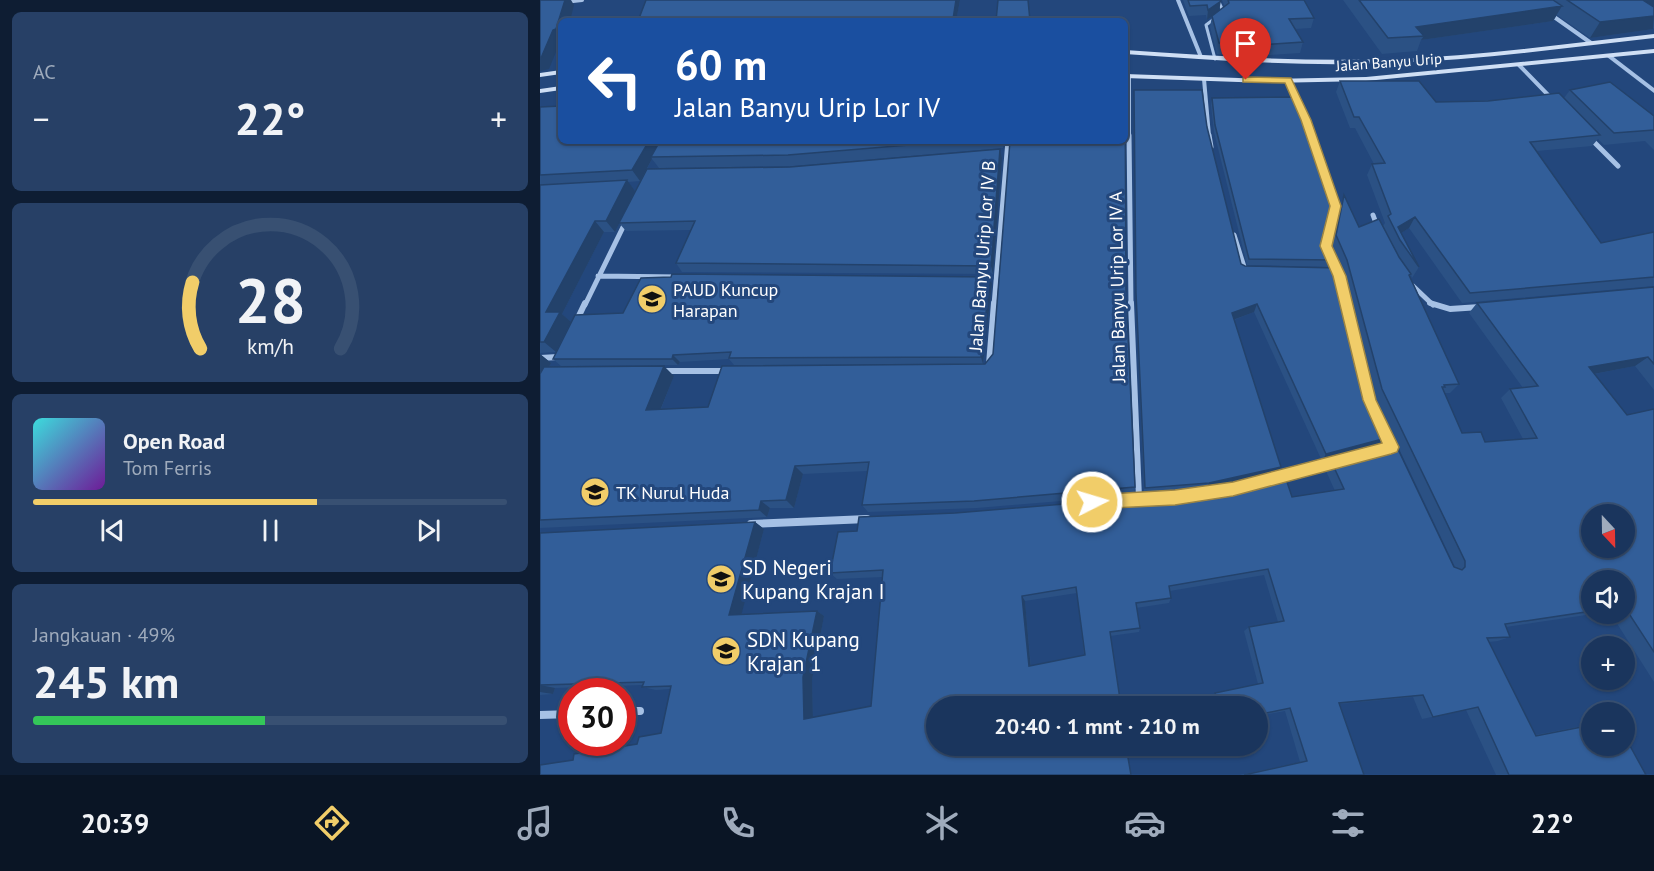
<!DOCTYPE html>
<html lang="id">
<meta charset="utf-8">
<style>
body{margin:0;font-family:"PT Sans",sans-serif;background:#274066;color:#f1f3f6;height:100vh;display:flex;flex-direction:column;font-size:22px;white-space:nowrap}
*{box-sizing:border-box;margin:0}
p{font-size:20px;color:#9fabbc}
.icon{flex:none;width:33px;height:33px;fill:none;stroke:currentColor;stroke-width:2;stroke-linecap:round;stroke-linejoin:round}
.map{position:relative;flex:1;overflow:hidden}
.side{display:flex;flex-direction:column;gap:12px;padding:12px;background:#0e1d33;width:540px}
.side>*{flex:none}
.top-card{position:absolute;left:18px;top:18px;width:570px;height:126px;border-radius:9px;box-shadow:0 2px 4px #0004,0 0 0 2px #385072;background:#1a4fa0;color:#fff;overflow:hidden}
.needle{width:39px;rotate:158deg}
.fabs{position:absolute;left:1041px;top:504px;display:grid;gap:12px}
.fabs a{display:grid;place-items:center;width:54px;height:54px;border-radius:50%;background:#1a355d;box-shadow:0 2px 4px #0004,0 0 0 2px #385072;font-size:30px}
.speed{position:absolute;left:18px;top:678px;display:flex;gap:12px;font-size:30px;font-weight:700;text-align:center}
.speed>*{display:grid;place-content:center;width:78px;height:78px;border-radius:50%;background:#1a355d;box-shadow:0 2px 4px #0004,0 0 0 2px #385072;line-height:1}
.speed .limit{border:9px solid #d22;background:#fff;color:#111}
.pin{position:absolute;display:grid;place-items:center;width:51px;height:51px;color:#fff;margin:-62px -26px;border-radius:50% 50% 50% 0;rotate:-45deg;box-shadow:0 0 6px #0007}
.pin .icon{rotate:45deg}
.me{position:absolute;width:66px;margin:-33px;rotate:85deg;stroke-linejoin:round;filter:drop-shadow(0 0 4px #0008)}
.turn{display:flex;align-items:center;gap:21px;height:126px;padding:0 18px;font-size:27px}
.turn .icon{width:78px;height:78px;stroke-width:2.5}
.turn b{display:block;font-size:42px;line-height:51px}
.big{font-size:45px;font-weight:700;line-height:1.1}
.side .tile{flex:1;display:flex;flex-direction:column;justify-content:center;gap:9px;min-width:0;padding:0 21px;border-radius:9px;background:#274066}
.side .dial{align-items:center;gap:0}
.dial svg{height:156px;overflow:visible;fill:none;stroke:#385072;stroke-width:7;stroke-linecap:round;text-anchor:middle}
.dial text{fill:#f1f3f6;stroke:none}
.song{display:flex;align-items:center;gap:18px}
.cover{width:72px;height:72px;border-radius:9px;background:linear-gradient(135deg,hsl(180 70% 55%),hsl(280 70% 35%))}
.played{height:6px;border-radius:3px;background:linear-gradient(90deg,#f1cd69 60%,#385072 60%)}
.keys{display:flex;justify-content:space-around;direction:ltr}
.heat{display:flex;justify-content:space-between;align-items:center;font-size:33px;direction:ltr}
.charge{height:9px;border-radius:4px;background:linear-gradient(90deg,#34c759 49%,#385072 0)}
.trip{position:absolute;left:386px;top:696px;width:342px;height:60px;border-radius:30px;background:#1a355d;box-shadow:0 2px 4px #0004,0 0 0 2px #385072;font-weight:700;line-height:60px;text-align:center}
.tabs{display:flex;height:96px;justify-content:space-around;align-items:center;background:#0a1525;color:#9fabbc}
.tabs .icon{width:42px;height:42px}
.tabs .active{color:#f1cd69}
.tabs b{font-size:27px;color:#f1f3f6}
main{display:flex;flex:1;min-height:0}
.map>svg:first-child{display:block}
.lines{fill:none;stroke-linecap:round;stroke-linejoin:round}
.service{stroke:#a6c1e5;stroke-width:3}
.minor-far3{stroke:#a6c1e5;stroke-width:4}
.minor-far2{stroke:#a6c1e5;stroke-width:5}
.minor-far1{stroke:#a6c1e5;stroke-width:6}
.minor{stroke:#a6c1e5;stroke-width:8}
.tertiary{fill:#a6c1e5;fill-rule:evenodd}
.secondary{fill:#cfdff5;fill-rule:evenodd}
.wall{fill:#2b5184;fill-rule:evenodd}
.shaded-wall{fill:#23426b}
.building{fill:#325e99;stroke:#23426b;stroke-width:1.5;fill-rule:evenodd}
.route{fill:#f1cd69;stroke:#9d8544;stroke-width:1.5}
.labels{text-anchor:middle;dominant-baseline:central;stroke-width:6;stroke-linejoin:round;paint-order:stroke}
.far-street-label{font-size:15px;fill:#fff;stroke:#23477c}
.street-label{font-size:18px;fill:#fff;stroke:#23477c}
.poi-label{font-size:18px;fill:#fff;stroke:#23477c;text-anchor:start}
.near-poi-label{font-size:21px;fill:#fff;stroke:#23477c;text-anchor:start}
</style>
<main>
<section class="side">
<div class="tile"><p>AC</p>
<div class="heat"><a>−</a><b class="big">22°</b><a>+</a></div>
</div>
<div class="tile dial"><svg viewBox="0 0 100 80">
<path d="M14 69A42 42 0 1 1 86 69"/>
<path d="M14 69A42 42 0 0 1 10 35" stroke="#f1cd69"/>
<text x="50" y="56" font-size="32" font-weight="700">28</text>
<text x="50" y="72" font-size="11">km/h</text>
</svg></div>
<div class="tile">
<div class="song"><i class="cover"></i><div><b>Open Road</b><p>Tom Ferris</p></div></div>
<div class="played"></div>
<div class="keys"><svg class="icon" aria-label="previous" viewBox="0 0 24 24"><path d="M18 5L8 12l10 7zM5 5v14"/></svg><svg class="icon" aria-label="pause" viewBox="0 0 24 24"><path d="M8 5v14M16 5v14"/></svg><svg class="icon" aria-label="next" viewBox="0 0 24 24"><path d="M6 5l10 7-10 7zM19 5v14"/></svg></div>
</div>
<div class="tile"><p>Jangkauan · 49%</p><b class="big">245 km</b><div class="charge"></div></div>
</section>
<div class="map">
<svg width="1114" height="775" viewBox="0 0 1114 775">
<rect width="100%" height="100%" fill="#23477c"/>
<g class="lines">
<!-- service -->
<path class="service" d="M678 0 684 13
M674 19 666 25 675 59"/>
<!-- minor-far3 -->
<path class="minor-far3" d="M638 0 661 57
M24 2 42 0
M1010 14 1051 43
M979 65 1012 99
M589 76V136
M664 79 669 136
M748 80 771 136"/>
<!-- minor-far2 -->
<path class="minor-far2" d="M589 135 591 305
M669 135 671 147
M771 135 795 206 794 219 786 241 799 273
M1049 137 1078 166
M833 215 837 226
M694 235 705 270
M58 276 139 277
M873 286 893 305
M45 305 86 221
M454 305 468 141"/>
<!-- minor-far1 -->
<path class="minor-far1" d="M591 303 599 498
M890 303 910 309 940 307
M37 320 45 303
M0 358 18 357
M449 364 454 303
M121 371H186
M845 433 854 453
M739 478 799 462
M558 501 608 497"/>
<!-- minor -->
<path class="minor" d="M211 524 327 519
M82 711H100
M0 715 32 714"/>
<!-- tertiary -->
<path class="tertiary" d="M1067 55H1071L1114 88V93L1067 57Z"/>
<!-- secondary -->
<path class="secondary" d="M1114 34V38C1026 48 938 60 850 63 761 67 673 60 585 54V50C673 56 761 62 850 59 938 56 1026 44 1114 34Z
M1114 49V53L826 81 727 83 585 78V74L727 79 826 77Z
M21 70V74L0 77V73Z
M21 86V90L0 93V89Z"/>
</g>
<!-- wall -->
<path class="wall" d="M106 0H420L416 21H98Z
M643 0H680L679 11 685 7 682 0H764L774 18 771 28 755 29 763 42 760 53 717 56 677 54 670 27 672 16 678 11 667 20 666 15 649 16Z
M803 0H1114V28L1113 29 1050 38 1017 15 1013 21 881 40 877 51 842 54Z
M800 81 896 102 1024 98 1030 90 1114 116V150L1105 141 1064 145 1058 139 1052 146 997 151 1061 243 1114 232V286L922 303 869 228 861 233 879 267 872 278 871 275 870 276 919 384 910 393H905L922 433 945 442 983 439 961 398 970 389 983 388 929 313 937 303 1114 287V390L1095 366 1055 374 1087 415 1114 409V682L1071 614H1084V580H1052V614H1053L966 627 970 637 958 641 949 642 995 735 1052 724V746L1106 775H956L926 710 882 719 873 697 800 704 824 775H700L760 762 745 711 717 716V706H674L671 696 675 693 718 684 704 631 709 627 738 622 724 575 630 591 631 598 629 603 596 608 600 628 599 632 570 636 581 706 33 760 97 744 121 733 130 689 116 690 102 687V685L15 688 13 694 0 695V533L215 522 224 529 201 615 277 611 284 616 272 680 273 718 331 706 343 577 297 579 290 573 317 531 752 497 795 491 786 471 792 463 915 567 835 398 802 270 791 246 800 206 804 195 819 227 843 226 845 223 827 175 832 164H834L815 128H810L796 92ZM537 593 544 655 491 666 485 601Z
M594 90 667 127 701 264 830 394 850 437 845 443 782 461 714 312 694 320 741 467 738 473 666 489 604 494 596 301Z
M672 98 784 239 793 260 790 267 707 265 674 132 671 105Z
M0 107 21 141H464L463 148 254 166 119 168 112 159 107 169 250 167 460 149 462 158 453 274 142 272 136 263 151 230 86 231 79 223 75 232H64L22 314 31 322 16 352 0 353ZM100 181 95 191 88 182Z
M452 284 443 364 194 365 189 359 140 362 138 365 21 366 13 359 83 313Z
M586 293 595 487 594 495 437 508 328 512 322 505 327 471 263 474 254 508H230L227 517 0 528V354L11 363 9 367 134 376 121 409 168 407 445 364Z"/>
<!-- shaded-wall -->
<path class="shaded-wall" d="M25 0H31L34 5 30 21H21V40L9 69 0 71V59Z
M416 0H420L416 21H413Z
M1095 0H1114V7Z
M681 1 679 11 667 20 668 10Z
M1022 6 1013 21 881 40 884 36 876 27Z
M1114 16 1113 29 1050 38 1060 22Z
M109 141H122L111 157 112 159 100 181 92 170Z
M460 149 462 158 453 274 451 266Z
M87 180 95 191 75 232 66 221Z
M875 217 869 228 858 235V227Z
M55 221 64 232 22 314 31 322 16 352 4 342 6 312Z
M450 277 452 284 443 364 441 357Z
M717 304 714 312 690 321 692 313Z
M0 354 11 363 0 385Z
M133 355 140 362 138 365 132 359Z
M1108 357 1095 366 1038 377 1049 367Z
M124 366 134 376 117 418 106 410Z
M850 437 845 443 782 461 786 454Z
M255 466 263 474 254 508 246 500Z
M741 467 738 473 666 489 669 483Z
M221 501 230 508 227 517 219 510Z
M215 522 224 529 200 620 189 615Z
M482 596 485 601 491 670 489 666Z
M277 611 284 616 272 680 273 721 264 719 263 677Z
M0 685 15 688 13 694 0 692Z"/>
<!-- building -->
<path class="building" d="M0 0H25L16 29 13 30 1 58 0 59Z
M106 0H416L413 19 387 18V21H98Z
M458 0H488L490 21H456Z
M648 0H680L681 1 668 10 667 5 650 6Z
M688 0H764L774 18 749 19 763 42 719 45 679 43 672 16 689 3Z
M819 0H1013L1022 6 876 27 884 36 848 38Z
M1027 0H1103L1114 7V16L1060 22Z
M585 75 586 293 595 487 434 501 322 505 329 462 255 466 246 500 221 501 219 510 0 520V374L4 367 124 366 106 410 168 407 182 366 445 364 453 354 470 141H585Z
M800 81H879L896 102 948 101 1019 93 1060 135 990 142 1061 243 1114 232V277L930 293 875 217 858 227 879 267 860 240 848 216 851 214 832 164 845 163 819 117H814Z
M1070 82 1114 116V130L1074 133 1030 90Z
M594 90H662L667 127 701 264 705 266 798 268 830 394 850 437 786 454 717 304 692 313 741 467 669 483 605 488 596 293Z
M755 97 793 199 784 239 793 260 709 259 675 125 672 98Z
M21 106V141H109L92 170 0 175V107Z
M120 141H417L248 155 111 157Z
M460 149 451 266 136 263 155 221 79 223 107 169 250 167Z
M87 180 66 221H55L6 312H20L4 342H0V185Z
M804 195 819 227 839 219 859 257 871 274 869 275 919 384 904 385 905 387H902L922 433 941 432 945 442 997 438 970 389 998 386 937 303 1114 287V364L1108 357 1049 367 1087 415 1114 409V652L1084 606V580H1052V611L965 624 970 637 947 638 996 736 1052 725V746H1084V735L1106 775H969L938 707 893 717 883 695 799 703 824 775H704L767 761 750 708 717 715V706H678L675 693 723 683 709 627 744 621 728 569 629 586 631 598 596 603 600 628 570 632 581 706H396V746H586L591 775H0V765L33 760 34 754 97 744 99 737 121 733 131 686 102 687 104 682 0 685V533L215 522 189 615 277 611 263 677 264 719 331 706 343 570 290 573 298 532 317 531 319 517 415 513 670 492 745 476 752 497 804 489 792 463 856 445 914 567 922 570 925 567V561L842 389 807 260 796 235ZM1052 514H1084V548H1052ZM536 587 545 655 489 666 482 596Z
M132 274 450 277 441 357 189 358 191 352 133 355 132 359H13L35 315 83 313 101 278 131 277Z"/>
<!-- route -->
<path class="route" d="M706 77 751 78 771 120 801 206 792 246 806 276 836 400 859 447 857 452 851 454 693 496 635 505 552 509 547 507 544 502 547 497 552 495 635 490 693 482 842 443 823 400 793 276 780 246 790 206 761 120 745 83 703 82V78Z"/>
<!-- icons -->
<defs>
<g id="school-disc" transform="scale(1.5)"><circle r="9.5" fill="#f1cd69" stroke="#23477c"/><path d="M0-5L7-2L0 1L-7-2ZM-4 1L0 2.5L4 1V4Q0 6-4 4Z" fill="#111"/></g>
</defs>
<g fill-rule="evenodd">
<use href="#school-disc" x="112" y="299"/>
<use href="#school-disc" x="55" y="492"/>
<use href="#school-disc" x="181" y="579"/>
<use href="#school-disc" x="186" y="651"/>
</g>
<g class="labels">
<!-- far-street labels -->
<g class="far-street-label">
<text transform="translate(849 62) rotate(-4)">Jalan Banyu Urip</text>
</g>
<!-- street labels -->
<g class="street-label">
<text transform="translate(442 256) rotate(-86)">Jalan Banyu Urip Lor IV B</text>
<text transform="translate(577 287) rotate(-91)">Jalan Banyu Urip Lor IV A</text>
</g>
<!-- poi labels -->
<g class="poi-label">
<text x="133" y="289">PAUD Kuncup<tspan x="133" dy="21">Harapan</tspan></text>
<text x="76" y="492">TK Nurul Huda</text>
</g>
<!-- near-poi labels -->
<g class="near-poi-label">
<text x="202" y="567">SD Negeri<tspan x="202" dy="24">Kupang Krajan I</tspan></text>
<text x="207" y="639">SDN Kupang<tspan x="207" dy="24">Krajan 1</tspan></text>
</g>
</g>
</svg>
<div class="fabs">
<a><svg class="needle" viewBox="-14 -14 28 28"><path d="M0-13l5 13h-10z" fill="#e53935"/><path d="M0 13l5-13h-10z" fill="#9fabbc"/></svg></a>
<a><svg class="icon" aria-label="sound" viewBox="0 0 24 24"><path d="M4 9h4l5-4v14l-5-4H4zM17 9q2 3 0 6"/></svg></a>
<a>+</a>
<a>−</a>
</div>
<div class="speed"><div class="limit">30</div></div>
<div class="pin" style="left:706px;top:80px;background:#d93025"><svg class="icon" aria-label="arrive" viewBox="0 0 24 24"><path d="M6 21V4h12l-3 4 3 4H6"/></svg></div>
<svg class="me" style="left:552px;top:502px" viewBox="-20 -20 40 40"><circle r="17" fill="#f1cd69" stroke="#fff" stroke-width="3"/><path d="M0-11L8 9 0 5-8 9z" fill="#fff"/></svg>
<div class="trip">20:40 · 1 mnt · 210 m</div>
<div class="top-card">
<div class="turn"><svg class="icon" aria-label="left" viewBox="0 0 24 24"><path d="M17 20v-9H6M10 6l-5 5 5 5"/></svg><div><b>60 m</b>Jalan Banyu Urip Lor IV</div></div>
</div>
</div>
</main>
<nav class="tabs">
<b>20:39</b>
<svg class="icon active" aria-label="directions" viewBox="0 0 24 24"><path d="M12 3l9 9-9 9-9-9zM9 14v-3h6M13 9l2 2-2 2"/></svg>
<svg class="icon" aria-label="music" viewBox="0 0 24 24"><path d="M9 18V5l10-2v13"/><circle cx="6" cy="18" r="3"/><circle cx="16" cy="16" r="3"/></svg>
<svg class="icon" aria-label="phone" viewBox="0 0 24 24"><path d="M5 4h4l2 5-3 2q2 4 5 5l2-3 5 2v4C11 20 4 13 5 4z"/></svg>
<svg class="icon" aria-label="climate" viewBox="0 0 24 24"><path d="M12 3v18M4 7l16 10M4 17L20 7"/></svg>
<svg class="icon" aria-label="car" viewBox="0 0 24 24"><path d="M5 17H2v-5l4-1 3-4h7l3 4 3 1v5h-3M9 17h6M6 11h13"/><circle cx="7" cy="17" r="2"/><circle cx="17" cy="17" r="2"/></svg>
<svg class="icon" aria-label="filters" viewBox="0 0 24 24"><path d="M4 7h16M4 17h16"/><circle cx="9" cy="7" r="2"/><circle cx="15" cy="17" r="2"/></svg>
<b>22°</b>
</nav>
